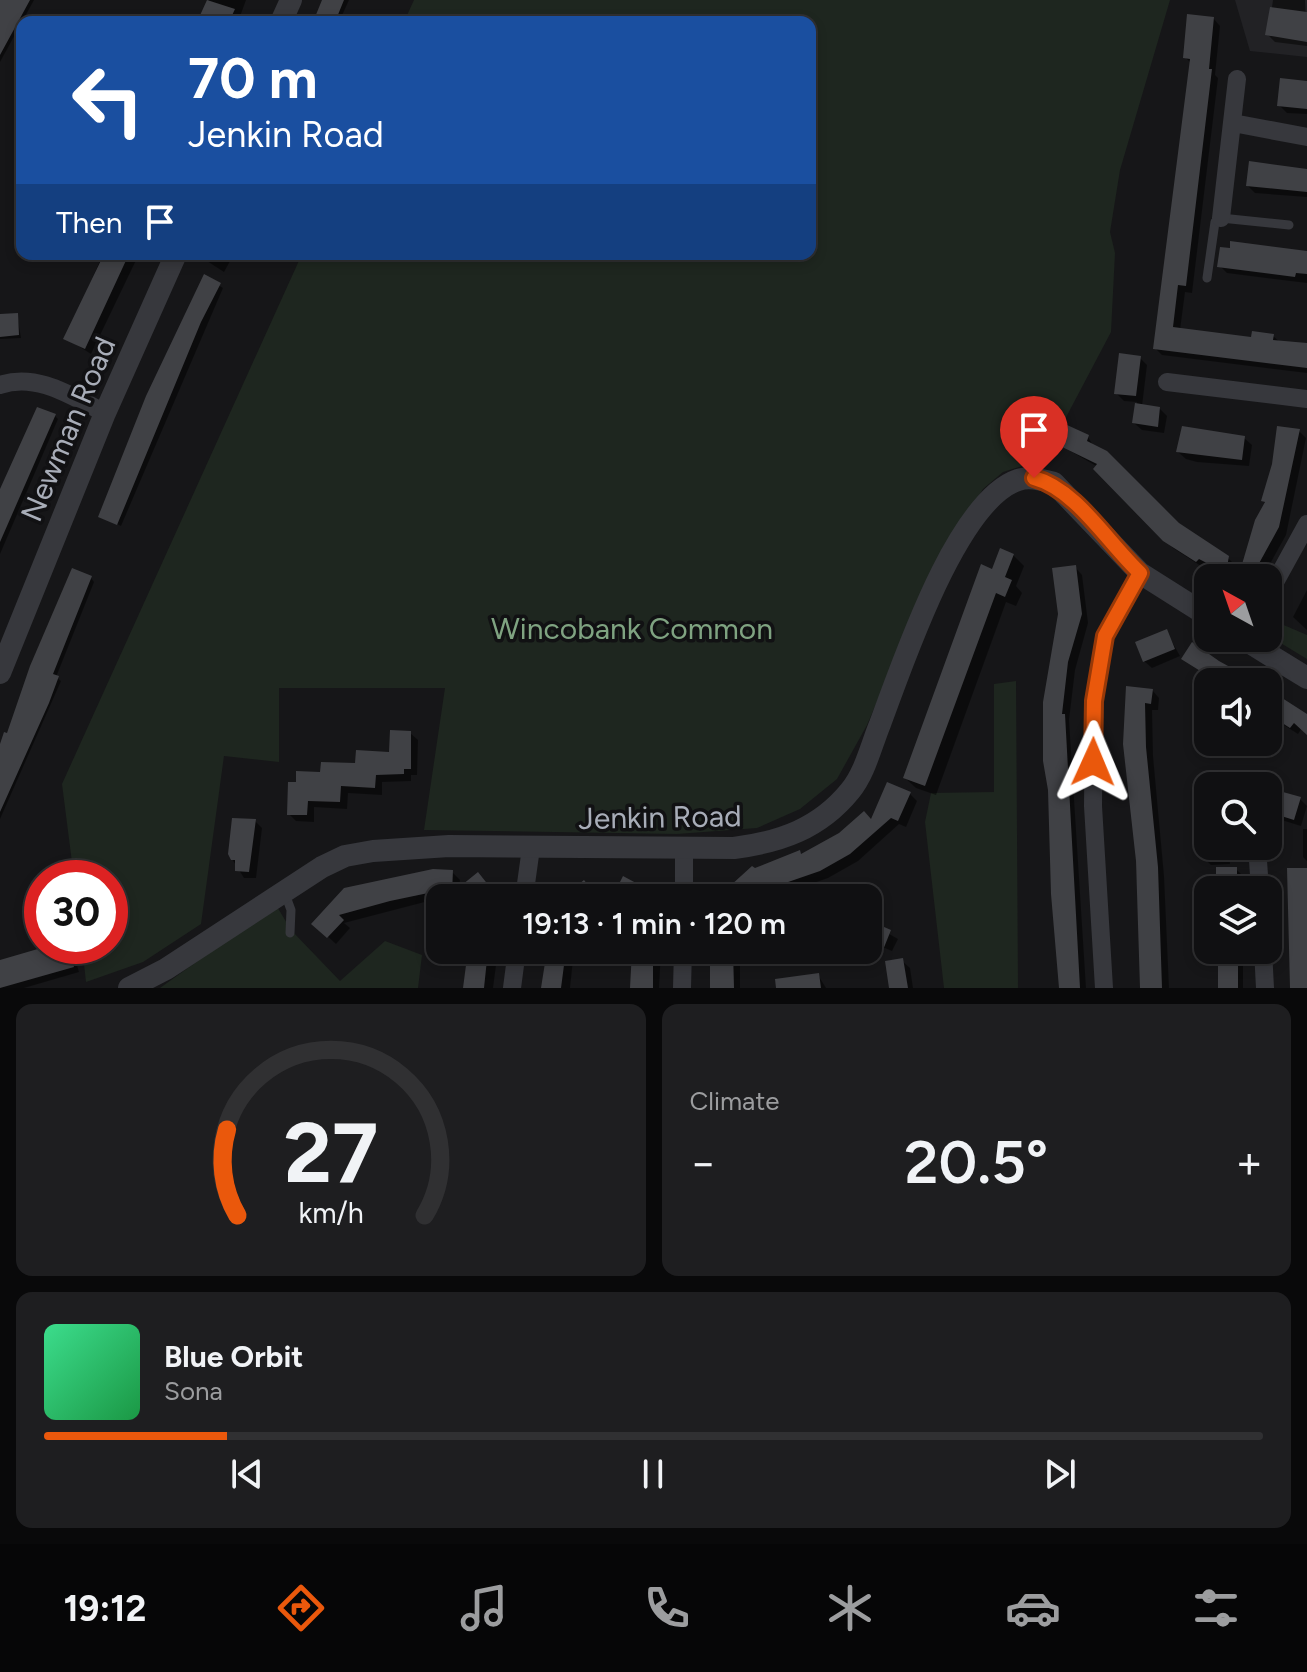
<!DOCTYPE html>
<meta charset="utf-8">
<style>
body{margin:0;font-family:Figtree,sans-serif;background:#1e1e20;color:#f1f3f6;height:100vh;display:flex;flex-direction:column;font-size:30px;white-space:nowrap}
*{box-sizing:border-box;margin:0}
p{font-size:26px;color:#9c9d9f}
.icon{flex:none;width:44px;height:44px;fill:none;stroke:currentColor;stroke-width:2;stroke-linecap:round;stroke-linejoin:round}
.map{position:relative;height:988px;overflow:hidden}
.sheet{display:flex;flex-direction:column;gap:16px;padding:16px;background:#09090a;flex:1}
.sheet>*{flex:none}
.banner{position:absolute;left:16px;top:16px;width:800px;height:244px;border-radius:16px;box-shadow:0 4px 12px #0003,0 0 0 2px #303032;background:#1a4fa0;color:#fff;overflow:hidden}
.needle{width:52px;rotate:320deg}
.buttons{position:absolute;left:1194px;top:564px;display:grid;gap:16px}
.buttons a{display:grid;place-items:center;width:88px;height:88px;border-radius:16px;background:#101012;box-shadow:0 4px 12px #0003,0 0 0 2px #303032;font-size:40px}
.speed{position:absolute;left:24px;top:860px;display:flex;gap:16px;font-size:40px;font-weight:700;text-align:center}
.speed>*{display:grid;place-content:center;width:104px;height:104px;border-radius:50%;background:#101012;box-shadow:0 4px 12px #0003,0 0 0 2px #303032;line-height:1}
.speed .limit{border:12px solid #d22;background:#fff;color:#111}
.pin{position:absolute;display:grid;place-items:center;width:68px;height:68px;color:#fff;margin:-82px -34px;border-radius:50% 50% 50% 0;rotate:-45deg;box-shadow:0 0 8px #0007}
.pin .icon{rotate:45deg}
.me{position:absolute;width:88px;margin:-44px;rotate:1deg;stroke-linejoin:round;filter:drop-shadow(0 0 6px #0008)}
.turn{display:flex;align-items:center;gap:28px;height:168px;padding:0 40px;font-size:36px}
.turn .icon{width:104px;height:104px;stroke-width:2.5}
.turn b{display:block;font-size:56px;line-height:68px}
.then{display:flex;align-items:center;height:76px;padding:0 40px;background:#0003;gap:16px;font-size:30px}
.big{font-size:60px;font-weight:600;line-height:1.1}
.sheet .widget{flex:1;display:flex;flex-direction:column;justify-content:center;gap:12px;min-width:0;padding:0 28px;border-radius:16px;background:#1e1e20}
.sheet .dial{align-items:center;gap:0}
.dial svg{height:208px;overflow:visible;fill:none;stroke:#303032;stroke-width:7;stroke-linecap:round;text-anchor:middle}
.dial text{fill:#f1f3f6;stroke:none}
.song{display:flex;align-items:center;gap:24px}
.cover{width:96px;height:96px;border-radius:12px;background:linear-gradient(135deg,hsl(150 70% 55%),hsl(140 70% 35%))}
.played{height:8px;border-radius:4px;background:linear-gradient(90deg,#ea580c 15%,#303032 15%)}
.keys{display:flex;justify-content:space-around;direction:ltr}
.heat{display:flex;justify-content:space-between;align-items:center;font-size:44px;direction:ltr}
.sheet .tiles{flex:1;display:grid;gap:16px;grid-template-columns:1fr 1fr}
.widget:last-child{grid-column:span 2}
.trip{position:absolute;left:426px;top:884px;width:456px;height:80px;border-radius:16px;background:#101012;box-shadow:0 4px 12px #0003,0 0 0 2px #303032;font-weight:600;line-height:80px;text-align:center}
.dock{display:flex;height:128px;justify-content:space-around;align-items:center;background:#060607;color:#9c9d9f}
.dock .icon{width:56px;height:56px}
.dock .on{color:#ea580c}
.dock b{font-size:36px;color:#f1f3f6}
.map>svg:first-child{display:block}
.built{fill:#222225}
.green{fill:#1e261f}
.shadow{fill:#0007}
.building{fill:#404145}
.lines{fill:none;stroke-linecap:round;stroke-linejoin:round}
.service{stroke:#37383d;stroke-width:9}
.minor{stroke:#37383d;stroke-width:18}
.tertiary{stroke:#37383d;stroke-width:22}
.route-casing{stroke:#983908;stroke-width:20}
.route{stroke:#ea580c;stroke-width:14}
.labels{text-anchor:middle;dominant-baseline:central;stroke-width:7;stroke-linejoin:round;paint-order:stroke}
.street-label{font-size:30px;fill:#a8adb8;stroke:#111113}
.park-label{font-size:30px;fill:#7fa381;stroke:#111113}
</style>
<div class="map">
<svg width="1307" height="988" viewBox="0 0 1307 988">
<rect width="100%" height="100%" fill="#161618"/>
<!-- built -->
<path class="built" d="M1235 0H1307V57L1250 51Z"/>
<!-- green -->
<path class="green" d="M414 0H1170L1120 170 1110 232 1115 253 1111 332 1044 459 1003 472 983 489 931 575 867 725 837 779 800 809 757 828 677 834 424 830 445 688H279V762L224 756 201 924 143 962 86 982 82 946H110V878H74L62 784 302 254H810V22H404Z
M1279 623 1307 635V659L1274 639Z
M1016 681 1018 988H944L925 822 931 793 994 792V684Z
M276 905 291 930 340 981 385 941 422 955 418 988H160Z"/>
<!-- shadow -->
<path class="shadow" d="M6 0H34L0 62V11Z
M209 0H246L238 22H200Z
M327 0H349L339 22H318Z
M1273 0H1305L1307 46 1275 42 1268 35Z
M1213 18 1220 26 1215 75 1218 78 1192 293 1185 292 1180 330 1253 340 1273 336 1281 343 1307 345V373L1162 355 1155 348 1191 63 1185 57Z
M1307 84V114L1287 113 1279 105Z
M1307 171V197L1255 193 1248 186Z
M1307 253V283L1227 273 1220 266Z
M103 254H139L91 354 66 338Z
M211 254H234L224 272 207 261Z
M205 277 223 288 121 526 101 516Z
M17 315 21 338 0 339V316Z
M1140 358 1147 365 1142 406 1159 408 1167 416 1164 433 1142 430 1134 423 1137 402 1124 401 1116 393Z
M55 416 58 419 0 554V494Z
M1299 431 1306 438 1286 535 1262 578H1240L1266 504 1263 501Z
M1088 437 1094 447 1178 525 1228 558 1235 565 1233 578 1206 565 1204 568 1173 548 1096 469 1098 467 1060 445Z
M1244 438 1252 445 1249 466 1197 462 1186 459 1178 452Z
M1013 555 1024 566 1016 586 1022 593 1016 606 1006 602 936 795 916 788 905 778 993 571Z
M1075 567 1082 575 1088 623 1075 670 1069 720 1086 988H1061L1045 702Z
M91 578 94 582 56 677 61 681 0 819V747Z
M1307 590V630L1293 617Z
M1166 631 1180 656 1152 668 1144 661Z
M1128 689 1152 690 1159 698 1158 710H1152L1153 756 1164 876 1169 988H1142Z
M1268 691 1307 716V733L1302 728 1298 734 1268 715Z
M410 733 418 740 417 775H411V781L382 782V795L348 793 347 809 314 807V822L296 821 289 814 322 774 391 754Z
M1274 791 1300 799 1307 806 1301 826 1275 818 1268 811Z
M910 794 917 801 906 827 899 824 858 861 828 878 771 898H745L754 871 803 856 872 822Z
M255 821 262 828 256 878H244L232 859Z
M1303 829H1307V861L1303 857Z
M1203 830H1208V846H1229L1230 864 1211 865 1204 858Z
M1236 869 1243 876V890H1219Z
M433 871 452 872 460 880 459 890 485 882 498 898H440L344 923 350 928 336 944 314 924 345 889Z
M868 922 898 939 892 951 868 941Z
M55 946 72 948 79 972 24 988H0V962Z
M471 950H498L493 988H466Z
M550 950H574L570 988H545Z
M634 950H661L659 988H632Z
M710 950H740V988H711Z
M816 950H849L831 966Z
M1221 950H1243V988H1222Z
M902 961 910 968 913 988H890Z
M818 975 826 988H801Z"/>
<!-- building -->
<path class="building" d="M0 0H30L0 55Z
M207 0 235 9 229 22H197Z
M322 0H344L335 22H313Z
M1270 7 1307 12V42L1265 35Z
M1187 14 1214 17 1209 69H1212L1186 286 1178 285 1173 327 1251 337 1252 331 1274 334 1273 340 1307 343V368L1153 349 1190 59 1183 58Z
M1280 78 1307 81V109L1277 106Z
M1249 161 1307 169V192L1246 186Z
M1230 241 1307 251V274L1296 273 1295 277 1217 267 1220 247 1230 248Z
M104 254H129L85 349 63 339Z
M204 274 221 283 201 322 117 525 98 517 146 396Z
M18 313 19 335 0 337V314Z
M1119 353 1141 356 1136 396 1114 394Z
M1135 403 1160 407 1158 427 1132 423Z
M37 407 56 414 0 542V489Z
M1067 425 1089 435 1087 441 1107 451 1179 523 1229 556 1226 573 1199 559 1196 562 1163 541 1093 469 1097 464 1058 445Z
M1182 426 1245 436 1242 460 1176 452Z
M1277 426 1300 429 1279 527 1251 578H1238L1255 520 1265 502 1261 501 1272 464Z
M1000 548 1014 554 1005 577 1012 580 1005 597 996 593 925 786 903 778 981 564 992 569Z
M1076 565 1082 614 1068 662 1062 714H1065L1080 988H1059L1051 894 1048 790 1043 761V702L1058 614 1052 568Z
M72 568 92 576 53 674 59 676 49 703 0 812V744L4 732 7 733 30 666Z
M1167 629 1175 649 1143 662 1135 642Z
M1192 642 1219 661 1257 682H1218L1181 659Z
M1126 686 1153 689 1151 704 1145 703 1146 747 1158 867 1162 988H1140L1136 861 1123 744Z
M1268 689 1307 714V735L1294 723 1290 728 1268 714Z
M390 730 411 731V769H404V774L376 775 375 788 341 786 340 802 308 801 307 815H287L288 782H296V771L320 772 321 762 355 763 356 750 389 752Z
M887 782 911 792 898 821 891 818 850 854 820 871 765 890 757 898H742L730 886 752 866 755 868 800 850 801 854 839 833 864 811 871 819Z
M1272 789 1301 797 1294 820 1268 812Z
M232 818 256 819 249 872 235 871V860H231L228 854Z
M1216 867H1237V890H1216Z
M1287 868H1307V988H1290Z
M433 869 453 870 452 893 478 872 497 896 433 892 390 901 339 915 344 920 327 938 311 924 344 888Z
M623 876 636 883 666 898H612Z
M584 880 598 898H562Z
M868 920 891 930 883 950 868 943Z
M48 946H68L74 967 0 988V960Z
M468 950H488L484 988H463Z
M547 950H566L561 988H541Z
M632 950H653V988H630Z
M710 950H733L734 988H710Z
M1218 950H1238V988H1218Z
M903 958 908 988H889L885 961Z
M819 973 821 988H776L775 979Z"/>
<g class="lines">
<!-- service -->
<path class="service" d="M1207 278 1215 222 1221 218 1289 225
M284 891 291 910 290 933"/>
<!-- minor -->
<path class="minor" d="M1233 123 1307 137
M1221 218 1237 79
M1167 382 1307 399
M0 385C37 372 73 397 105 413
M1268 595 1307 524
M1257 846 1260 890
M684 850V898
M524 898 531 848
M1263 950 1265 988
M512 988 517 950
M682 988 683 950
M1104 988 1093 806 1094 701 1105 636 1140 573"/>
<!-- tertiary -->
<path class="tertiary" d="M281 22 291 0
M1242 638 1307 678
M0 673 105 413 176 254
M129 988 166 969 322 867 345 856 373 851 449 846 734 848C780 842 819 829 850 791 865 773 871 746 880 724 902 666 956 501 1018 480 1030 476 1042 480 1054 483L1140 573 1208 616"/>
</g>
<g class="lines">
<!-- route casing -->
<g class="route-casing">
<path id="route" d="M1034 478C1076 489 1108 543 1140 573L1105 636 1094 701 1093 762"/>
</g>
<!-- route -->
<use href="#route" class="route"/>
</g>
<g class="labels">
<!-- street labels -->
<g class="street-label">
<text transform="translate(68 429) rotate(-67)">Newman Road</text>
<text transform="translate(660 817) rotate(-1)">Jenkin Road</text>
</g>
<!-- park labels -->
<g class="park-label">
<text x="632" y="628">Wincobank Common</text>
</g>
</g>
</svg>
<div class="buttons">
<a><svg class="needle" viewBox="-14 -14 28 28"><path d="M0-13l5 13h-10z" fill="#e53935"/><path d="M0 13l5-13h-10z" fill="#9c9d9f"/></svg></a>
<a><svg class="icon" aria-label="sound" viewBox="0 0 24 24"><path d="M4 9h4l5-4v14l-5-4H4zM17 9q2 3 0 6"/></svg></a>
<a><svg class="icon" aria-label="search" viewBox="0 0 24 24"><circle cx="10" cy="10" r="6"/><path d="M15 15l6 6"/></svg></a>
<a><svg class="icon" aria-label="layers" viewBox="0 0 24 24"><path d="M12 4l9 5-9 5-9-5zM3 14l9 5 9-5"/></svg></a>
</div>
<div class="speed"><div class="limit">30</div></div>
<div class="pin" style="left:1034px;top:478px;background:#d93025"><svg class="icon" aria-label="arrive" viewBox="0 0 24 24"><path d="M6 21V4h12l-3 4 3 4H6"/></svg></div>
<svg class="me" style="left:1093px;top:762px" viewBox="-20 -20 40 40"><path d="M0-17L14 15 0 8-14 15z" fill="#ea580c" stroke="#fff" stroke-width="4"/></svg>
<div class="trip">19:13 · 1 min · 120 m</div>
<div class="banner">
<div class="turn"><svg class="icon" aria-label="left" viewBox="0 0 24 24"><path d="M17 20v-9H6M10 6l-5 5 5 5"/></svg><div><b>70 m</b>Jenkin Road</div></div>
<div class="then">Then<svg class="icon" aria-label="arrive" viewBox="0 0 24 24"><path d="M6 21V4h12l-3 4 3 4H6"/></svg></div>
</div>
</div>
<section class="sheet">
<div class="tiles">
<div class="widget dial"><svg viewBox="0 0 100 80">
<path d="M14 69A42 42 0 1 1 86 69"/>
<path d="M14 69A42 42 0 0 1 10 36" stroke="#ea580c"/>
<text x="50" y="56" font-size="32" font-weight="700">27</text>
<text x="50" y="72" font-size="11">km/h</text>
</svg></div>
<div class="widget"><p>Climate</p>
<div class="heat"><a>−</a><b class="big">20.5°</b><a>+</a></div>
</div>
<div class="widget">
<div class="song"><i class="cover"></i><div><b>Blue Orbit</b><p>Sona</p></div></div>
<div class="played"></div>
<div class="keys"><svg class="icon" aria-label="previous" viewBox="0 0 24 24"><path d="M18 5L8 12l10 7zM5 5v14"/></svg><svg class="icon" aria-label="pause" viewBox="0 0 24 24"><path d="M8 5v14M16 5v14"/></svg><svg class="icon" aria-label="next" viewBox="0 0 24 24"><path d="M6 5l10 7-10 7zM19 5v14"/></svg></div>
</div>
</div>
</section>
<nav class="dock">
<b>19:12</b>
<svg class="icon on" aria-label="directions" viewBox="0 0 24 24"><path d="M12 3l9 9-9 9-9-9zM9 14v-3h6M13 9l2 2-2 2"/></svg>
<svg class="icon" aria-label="music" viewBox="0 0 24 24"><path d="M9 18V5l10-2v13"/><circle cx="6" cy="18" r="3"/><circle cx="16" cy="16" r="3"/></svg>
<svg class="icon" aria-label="phone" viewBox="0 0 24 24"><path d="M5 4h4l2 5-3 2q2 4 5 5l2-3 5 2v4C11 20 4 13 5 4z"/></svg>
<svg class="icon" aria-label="climate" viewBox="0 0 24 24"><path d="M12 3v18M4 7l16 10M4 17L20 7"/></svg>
<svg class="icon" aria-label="car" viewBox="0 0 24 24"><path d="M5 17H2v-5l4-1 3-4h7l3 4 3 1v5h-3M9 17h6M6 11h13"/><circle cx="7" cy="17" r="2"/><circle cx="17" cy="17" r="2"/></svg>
<svg class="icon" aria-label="filters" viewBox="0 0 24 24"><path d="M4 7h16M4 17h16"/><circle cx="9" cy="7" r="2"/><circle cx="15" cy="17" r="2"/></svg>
</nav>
